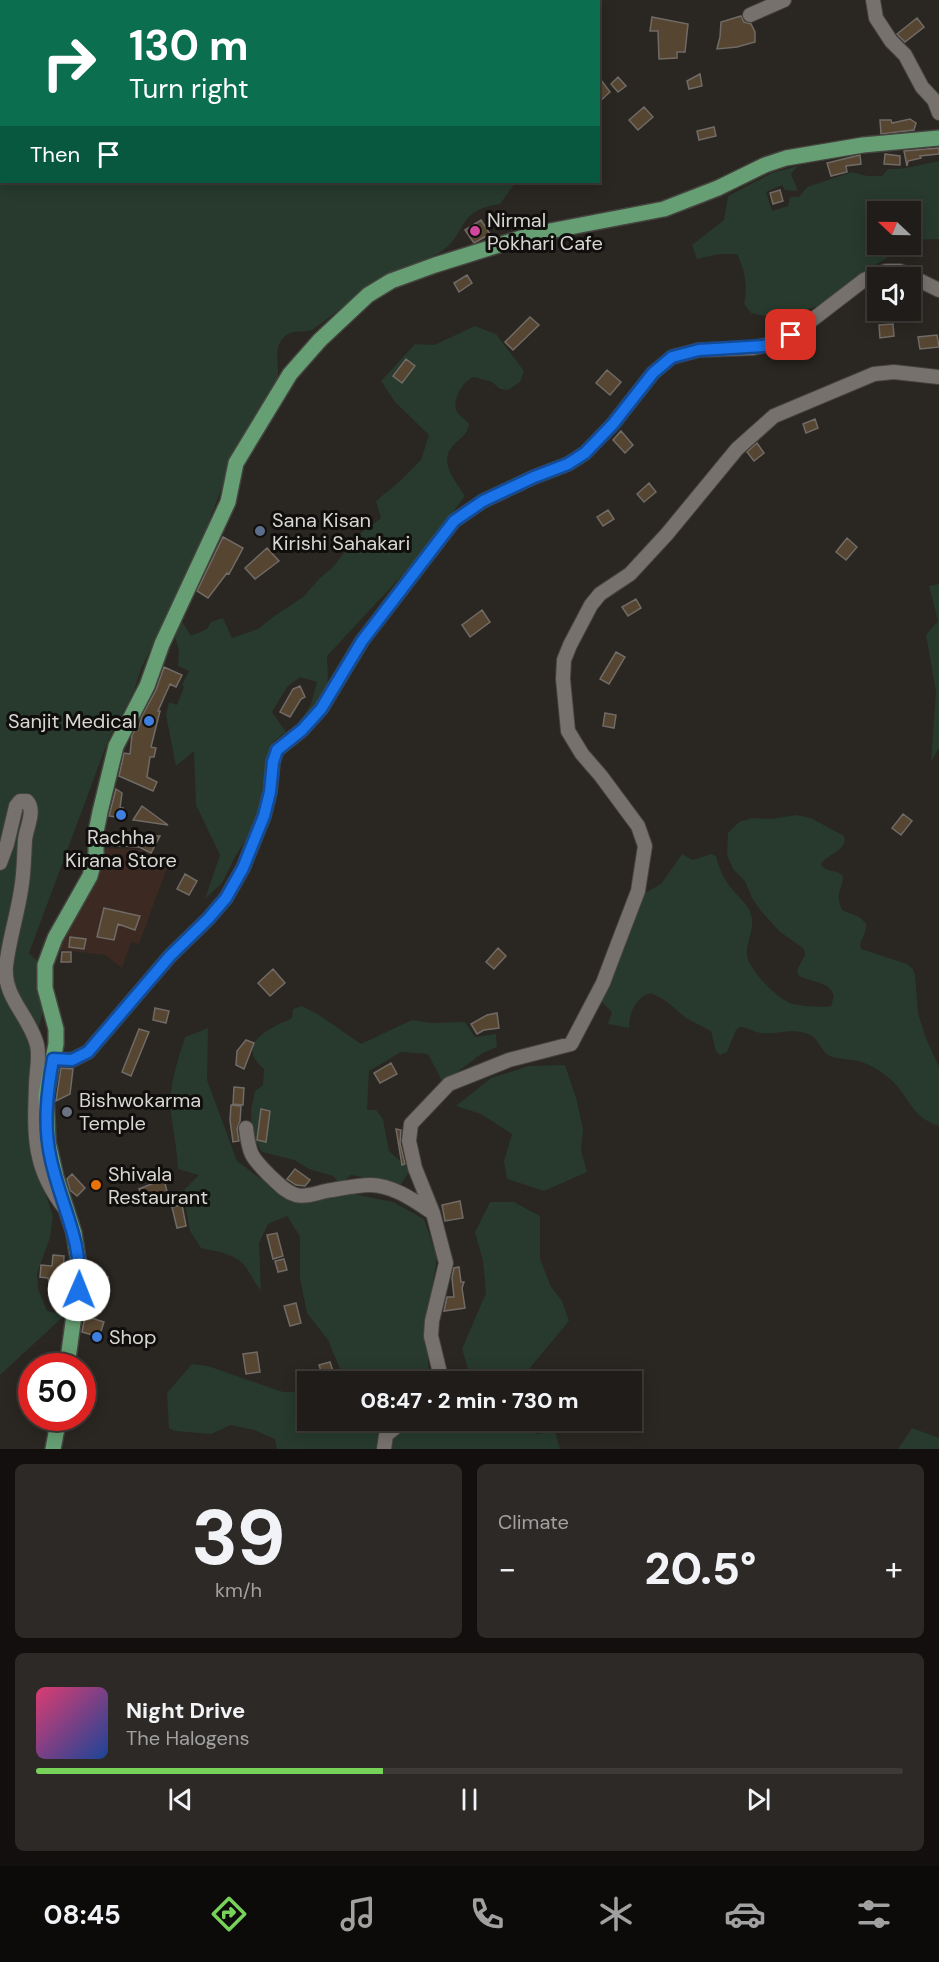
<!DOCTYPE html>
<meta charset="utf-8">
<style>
body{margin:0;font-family:"DM Sans",sans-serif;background:#2d2926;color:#f1f3f6;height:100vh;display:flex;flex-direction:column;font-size:22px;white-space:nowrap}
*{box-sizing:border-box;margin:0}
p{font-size:20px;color:#a2a1a2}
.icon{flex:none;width:33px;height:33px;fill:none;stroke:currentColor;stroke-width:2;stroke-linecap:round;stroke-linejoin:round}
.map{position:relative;height:1449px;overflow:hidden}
.panel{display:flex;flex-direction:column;gap:15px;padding:15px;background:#120f0e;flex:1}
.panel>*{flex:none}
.hud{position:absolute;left:0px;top:0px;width:600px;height:183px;box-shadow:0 3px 15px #0003,0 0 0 2px #3d3a38;background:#0b6e4f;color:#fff;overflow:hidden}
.needle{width:39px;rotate:292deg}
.fabs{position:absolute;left:867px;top:201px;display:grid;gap:12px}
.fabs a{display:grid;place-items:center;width:54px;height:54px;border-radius:0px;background:#201c19;box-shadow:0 3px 15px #0003,0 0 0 2px #3d3a38;font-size:30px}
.speed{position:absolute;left:18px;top:1353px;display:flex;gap:12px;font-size:30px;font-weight:700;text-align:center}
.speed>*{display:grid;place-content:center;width:78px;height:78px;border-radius:50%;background:#201c19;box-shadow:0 3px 15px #0003,0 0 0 2px #3d3a38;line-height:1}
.speed .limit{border:9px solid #d22;background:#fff;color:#111}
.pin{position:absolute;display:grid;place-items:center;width:51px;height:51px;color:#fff;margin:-26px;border-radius:12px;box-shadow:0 3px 9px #0006}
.me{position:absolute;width:66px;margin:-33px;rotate:1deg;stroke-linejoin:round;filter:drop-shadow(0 0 4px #0008)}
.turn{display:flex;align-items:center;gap:21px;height:126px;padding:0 30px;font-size:27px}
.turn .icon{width:78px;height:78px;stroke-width:2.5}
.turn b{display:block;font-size:42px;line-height:51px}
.then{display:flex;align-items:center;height:57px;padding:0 30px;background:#0003;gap:12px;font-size:22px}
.big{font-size:45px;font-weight:800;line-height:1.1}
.panel .card{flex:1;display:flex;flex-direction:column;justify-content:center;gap:9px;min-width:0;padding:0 21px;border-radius:9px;background:#2d2926}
.panel .dial{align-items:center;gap:0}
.dial b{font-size:78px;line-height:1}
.song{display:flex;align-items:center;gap:18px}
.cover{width:72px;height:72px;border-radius:9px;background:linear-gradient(135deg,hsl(340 70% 55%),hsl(220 70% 35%))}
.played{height:6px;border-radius:3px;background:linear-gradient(90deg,#77d259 40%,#3d3a38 40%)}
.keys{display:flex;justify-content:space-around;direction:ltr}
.heat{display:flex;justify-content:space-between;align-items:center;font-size:33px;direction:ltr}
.panel .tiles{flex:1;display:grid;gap:15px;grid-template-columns:1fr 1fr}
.card:last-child{grid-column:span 2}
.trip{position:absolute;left:297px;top:1371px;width:345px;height:60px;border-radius:0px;background:#201c19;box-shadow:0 3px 15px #0003,0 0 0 2px #3d3a38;font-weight:800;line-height:60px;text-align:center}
.tab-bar{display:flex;height:96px;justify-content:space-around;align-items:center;background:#0d0b0a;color:#a2a1a2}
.tab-bar .icon{width:42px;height:42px}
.tab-bar .selected{color:#77d259}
.tab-bar b{font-size:27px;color:#f1f3f6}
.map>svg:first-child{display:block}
.education{fill:#3b2922}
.green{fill:#273a2d}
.building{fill:#564530;stroke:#706b66;stroke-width:1.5}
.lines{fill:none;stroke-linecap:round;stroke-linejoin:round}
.minor-casing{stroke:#45433f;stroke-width:16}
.major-casing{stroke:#45433f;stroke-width:18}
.minor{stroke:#76716c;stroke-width:14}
.major{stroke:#659f73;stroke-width:15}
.route-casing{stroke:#114b97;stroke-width:15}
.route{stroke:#1a73e8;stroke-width:10}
.hotel-dot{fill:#d1479c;stroke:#110f0d;stroke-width:2}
.service-dot{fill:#5c6f8a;stroke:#110f0d;stroke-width:2}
.shop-dot{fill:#3f7fe0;stroke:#110f0d;stroke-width:2}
.worship-dot{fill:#6b7280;stroke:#110f0d;stroke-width:2}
.food-dot{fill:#e8710a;stroke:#110f0d;stroke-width:2}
.labels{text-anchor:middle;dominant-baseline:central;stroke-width:6;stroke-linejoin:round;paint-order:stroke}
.poi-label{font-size:20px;fill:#d8d6d3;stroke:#110f0d;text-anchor:start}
</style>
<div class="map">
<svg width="939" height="1449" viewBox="0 0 939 1449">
<rect width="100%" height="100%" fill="#2a2621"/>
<!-- education -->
<path class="education" d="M105 848 138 849 169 863 139 944 131 942 122 968 105 955 45 948Z"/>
<!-- green -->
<path class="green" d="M0 0H553L2 2V182H516L500 204C455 211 469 232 442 251 425 262 403 265 387 275 361 292 337 312 312 330 304 333 295 330 288 334 272 345 279 361 278 376 278 380 276 386 274 390L225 479 201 543 141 669 134 691 109 738 29 953 42 966V1015L30 1059 29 1090 32 1155 53 1216 50 1238 37 1273 38 1289 47 1311 65 1315 0 1375Z
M939 161V239L911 240 910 212H878V244L898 245 887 258 868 269 830 301 794 315 770 317 751 313 744 304C748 287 745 270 737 254H719L697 259 692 245 724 220 728 196 772 173 798 166 791 174 798 191 785 190 782 185 766 192 772 211 788 206 790 197H799L807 187 852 172 867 176H882L888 169C906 170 922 164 939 161Z
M475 326 496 334 524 371 520 382 508 390 500 389 492 382 474 377C463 381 453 398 456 410 458 415 466 420 469 424 467 433 465 435 459 440 435 458 453 477 465 496L420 556 327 656 328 678 325 697 295 730 311 704 317 682 300 677 287 687 272 712 286 732 273 742 263 781 259 811 252 831 236 855 222 883 205 899 220 855 196 805 194 751 176 766 166 715 169 702 177 705 184 687 182 685 189 671 178 666 179 651 174 633 180 618 191 636 207 629 211 622 223 618 232 638 258 629 273 617 303 597 319 579 333 567 358 535 381 518 376 501 399 482 421 460 429 435 395 402 381 381 415 344 434 345Z
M939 584V748L931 762 936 692 926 635 938 621 929 586Z
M797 815 811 818 844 836C848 851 828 853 821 864 825 873 837 869 843 876 843 891 834 891 842 910L859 917 866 923C867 936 858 940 861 949L907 964 913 969 915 975 918 1013 925 1036 939 1067V1126C910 1117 910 1096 890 1079 880 1070 866 1062 853 1060 846 1059 837 1059 830 1056 821 1052 820 1041 812 1036 794 1026 780 1035 762 1033 754 1033 748 1027 740 1027L736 1030 727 1052 720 1055 716 1051 711 1031 686 1018 666 1001 651 993C636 997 629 1012 629 1028L608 1024 612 1012 600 1000 643 894 661 884 682 854 693 860 711 854 716 856C719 868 724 880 732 889 739 898 748 904 751 915 756 929 745 942 747 956 750 971 776 997 790 1003 798 1006 825 1008 831 1006L834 996C829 980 810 983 798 975L797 970 805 955 804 949 779 931 761 911 752 898 745 881 733 869 727 855 728 833 739 822 752 818 771 819Z
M302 1006 319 1015 361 1044 412 1020 431 1023 465 1022 475 1037 496 1034 497 1047 481 1054 443 1083 428 1054 401 1052 369 1071 367 1110H376L383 1119 389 1151 410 1170 400 1186 374 1179 351 1175 340 1184 333 1176 309 1169 294 1160 262 1152 252 1135 251 1110 255 1091 263 1085 264 1069C260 1065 254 1060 253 1054 248 1036 280 1024 292 1018L293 1009Z
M208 1028 207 1080 237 1161 277 1191 349 1193 393 1202 424 1219 437 1257 426 1328 429 1373 427 1381H345L328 1340 307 1313 300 1279V1236L287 1216 268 1224 259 1243 261 1290C254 1283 251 1274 245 1266 234 1253 217 1252 201 1248L190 1231 183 1191 199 1175 178 1169C177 1149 173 1131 171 1112 168 1087 178 1060 185 1037Z
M565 1065 577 1101 583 1129 581 1150 587 1172 544 1191 507 1179 504 1161 512 1134 481 1114 456 1106 491 1078 529 1066Z
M490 1202H514L540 1216V1259L551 1287 562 1301 569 1321 519 1381H504L468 1369 462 1349 486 1293 483 1261 475 1232Z
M192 1364 208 1366 283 1392H307L308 1420H457L483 1427 522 1423 537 1434 555 1431 560 1449H277L275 1439 254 1430 231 1425 211 1434 175 1431 169 1428 167 1393Z
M912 1428 939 1438V1449H898Z"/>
<!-- building -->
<path class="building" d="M741 16 744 22 751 24 755 32V42L737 47 717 49 720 37 721 22Z
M652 17 688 24 685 52H677V58L659 59 658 31H650Z
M917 18 924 27 905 42 897 34Z
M700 74 702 86 689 89 687 81Z
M598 76 610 92 598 103Z
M618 77 626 86 618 92 611 84Z
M644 107 653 117 638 130 629 120Z
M910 119 916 123 914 130 881 134 880 120H891L892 123Z
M714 127 716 136 699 140 697 131Z
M939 148V154L920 156 921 158 908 161 907 166 904 151Z
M885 154 900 156V165L884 164Z
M860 155 861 164 846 166 847 172 831 176 827 163Z
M780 190 783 201 773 204 770 193Z
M481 220 490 234 474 243 465 230Z
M467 275 472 283 459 292 454 283Z
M530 317 539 325 513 350 505 342Z
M893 324 894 336 880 338 879 325Z
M937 335 939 347 920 349 918 337Z
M406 359 415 366 402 383 393 376Z
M607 370 621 382 610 395 596 383Z
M815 419 818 428 806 433 803 424Z
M621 431 633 445 625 453 613 440Z
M757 443 764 453 754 461 747 452Z
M649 483 656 492 644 502 637 494Z
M608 510 614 519 603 526 597 517Z
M223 537 243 548 229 574 227 573 208 598 197 591Z
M847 538 857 547 846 560 836 552Z
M267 548 279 561 255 579 245 568Z
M636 599 641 608 628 616 622 607Z
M482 610 490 622 470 637 462 625Z
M616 652 625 657 609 684 600 679Z
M164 667 182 675 176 687 170 684 158 711H160L151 747 156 748 154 757H150L147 777 157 782 153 791 119 776 124 753 130 754 132 735 135 730H138L142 716 156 690Z
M300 686 305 697 301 699 290 717 280 712 293 689Z
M605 713 616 715 614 728 603 726Z
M116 789 122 793 120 808H123L122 818 109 816Z
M142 806 168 825 133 820Z
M903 814 912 821 901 835 892 828Z
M106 834H119L118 841 123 835 160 836 151 853 139 847 106 845Z
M185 874 197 881 189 895 177 889Z
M104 908 140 916 135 930 118 924 114 940 97 937Z
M70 937 86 939 84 949 69 947Z
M498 948 506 956 494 969 486 962Z
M62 952H71V962H61Z
M273 969 285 983 270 996 258 983Z
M155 1008 169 1011 166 1023 153 1020Z
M497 1013 499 1028 484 1030 477 1034 471 1024 487 1015Z
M139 1029 149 1032 131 1076 122 1072Z
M246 1040 254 1043 244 1069 236 1065 237 1051Z
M391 1063 397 1074 380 1083 374 1073Z
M61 1068 73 1069 70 1094 56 1101Z
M234 1087 244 1088 243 1105 233 1104Z
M231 1105 241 1106 240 1121 237 1129 239 1141 233 1142 230 1120Z
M261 1109 270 1111 266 1142 257 1140Z
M396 1129 401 1130 400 1143 405 1164 402 1165Z
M295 1169 310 1180 305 1186 296 1185 287 1179Z
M72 1174 85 1188 77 1196 70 1190 67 1179Z
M164 1179 169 1200 147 1206 139 1189Z
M460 1201 463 1218 445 1221 442 1205Z
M182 1205 186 1226 177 1228 172 1207Z
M277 1233 283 1256 273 1259 267 1235Z
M53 1255 64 1256 62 1299H53L48 1278 40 1277 41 1265 52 1266Z
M284 1259 287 1270 278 1272 275 1261Z
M459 1267 461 1282H464L462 1288 465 1308 444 1311 447 1297H454L452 1278 454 1268Z
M90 1272 108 1277 104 1293 88 1289Z
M296 1303 301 1323 290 1326 284 1306Z
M85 1316 104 1322 99 1337 82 1332Z
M257 1352 260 1372 246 1374 243 1354Z
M330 1362 335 1377 324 1380 319 1365Z"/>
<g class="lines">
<!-- minor casing -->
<g class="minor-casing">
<path id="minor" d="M873 0 876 18 891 41 905 55 922 87 934 100 939 113
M750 15 784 0
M0 863 7 844 16 806 20 801H27C36 811 26 828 25 840 24 857 24 874 21 890 17 916 9 940 6 966 3 998 30 1016 37 1045 40 1058 36 1072 36 1086 34 1136 33 1169 66 1210
M53 1059 72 1060 88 1052 170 956 208 919 226 898 243 868 264 816 270 792 273 762 277 750 302 730 321 709 362 641 454 521 483 501 534 477 568 464 585 453 613 424 653 373 672 357 699 350 753 348 775 343 812 320 864 280 886 271H900L939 290
M246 1128C249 1154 251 1157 270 1176 278 1183 285 1192 296 1195 307 1198 321 1191 332 1190 344 1188 358 1185 370 1185 393 1185 415 1201 433 1213
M439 1382 440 1373 431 1336 432 1321 446 1263 433 1213 415 1168 409 1141 411 1124 449 1084 509 1060 571 1044 603 983 612 959 638 891 645 846 638 826 601 776 582 754 568 731 563 679 564 660 570 645 591 605 600 594 630 574 667 534 737 449 774 416 874 374 894 372 939 377
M384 1449 386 1435 401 1423 408 1420"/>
</g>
<!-- major casing -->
<g class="major-casing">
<path id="major" d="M67 1366 80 1272 74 1233 56 1177 48 1142 46 1095 56 1044V1029L45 988V965L55 938 90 876 96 854V832L100 812 116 746 147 686 162 644 228 502 236 463 290 374 320 340 368 295 391 281 435 265 534 234 664 209 718 188 765 165 786 158 863 145 939 138
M53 1449 59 1418"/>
</g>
<!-- minor -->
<use href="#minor" class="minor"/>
<!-- major -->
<use href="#major" class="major"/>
</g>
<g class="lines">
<!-- route casing -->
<g class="route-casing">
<path id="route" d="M79 1290C83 1241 61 1206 51 1160 43 1126 47 1092 53 1059L72 1060 88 1052 170 956 208 919 226 898 243 868 264 816 270 792 273 762 277 750 302 730 321 709 362 641 454 521 483 501 534 477 568 464 585 453 613 424 653 373 672 357 699 350 764 346 791 335"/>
</g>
<!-- route -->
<use href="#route" class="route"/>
</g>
<!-- markers -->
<circle class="hotel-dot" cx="475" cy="231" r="6"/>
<circle class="service-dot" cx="260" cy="531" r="6"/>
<g class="shop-dot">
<circle cx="149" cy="721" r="6"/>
<circle cx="121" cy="815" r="6"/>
<circle cx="97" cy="1337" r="6"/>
</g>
<circle class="worship-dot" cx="67" cy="1112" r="6"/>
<circle class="food-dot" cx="96" cy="1185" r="6"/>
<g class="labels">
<!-- poi labels -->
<g class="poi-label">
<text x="487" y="220">Nirmal<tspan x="487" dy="23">Pokhari Cafe</tspan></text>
<text x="272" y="520">Sana Kisan<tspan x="272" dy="23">Kirishi Sahakari</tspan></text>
<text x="137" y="721" text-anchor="end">Sanjit Medical</text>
<text x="121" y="837" text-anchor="middle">Rachha<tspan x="121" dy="23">Kirana Store</tspan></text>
<text x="79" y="1100">Bishwokarma<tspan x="79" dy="23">Temple</tspan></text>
<text x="108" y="1174">Shivala<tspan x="108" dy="23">Restaurant</tspan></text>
<text x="109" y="1337">Shop</text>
</g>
</g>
</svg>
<div class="fabs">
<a><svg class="needle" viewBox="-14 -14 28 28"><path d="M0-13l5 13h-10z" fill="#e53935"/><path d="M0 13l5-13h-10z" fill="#a2a1a2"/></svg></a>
<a><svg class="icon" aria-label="sound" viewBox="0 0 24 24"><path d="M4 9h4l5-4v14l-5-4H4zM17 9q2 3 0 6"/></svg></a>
</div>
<div class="speed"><div class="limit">50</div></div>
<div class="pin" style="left:791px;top:335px;background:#d93025"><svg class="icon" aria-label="arrive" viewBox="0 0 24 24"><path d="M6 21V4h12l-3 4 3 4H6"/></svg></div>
<svg class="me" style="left:79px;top:1290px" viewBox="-20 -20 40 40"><circle r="19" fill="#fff"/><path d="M0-13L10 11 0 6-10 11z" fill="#1a73e8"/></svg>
<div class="trip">08:47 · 2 min · 730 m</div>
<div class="hud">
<div class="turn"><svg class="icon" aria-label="right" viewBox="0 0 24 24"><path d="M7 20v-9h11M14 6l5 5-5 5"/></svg><div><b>130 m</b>Turn right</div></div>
<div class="then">Then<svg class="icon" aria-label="arrive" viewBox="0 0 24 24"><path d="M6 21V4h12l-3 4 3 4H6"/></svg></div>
</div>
</div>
<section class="panel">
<div class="tiles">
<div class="card dial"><b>39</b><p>km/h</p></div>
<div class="card"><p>Climate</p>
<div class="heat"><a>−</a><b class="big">20.5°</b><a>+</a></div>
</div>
<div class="card">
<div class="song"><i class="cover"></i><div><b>Night Drive</b><p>The Halogens</p></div></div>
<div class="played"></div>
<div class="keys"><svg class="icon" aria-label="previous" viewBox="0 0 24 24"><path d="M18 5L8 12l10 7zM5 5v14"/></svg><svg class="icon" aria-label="pause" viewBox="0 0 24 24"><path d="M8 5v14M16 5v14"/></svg><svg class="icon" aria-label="next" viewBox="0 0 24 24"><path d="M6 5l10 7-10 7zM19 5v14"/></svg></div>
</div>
</div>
</section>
<nav class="tab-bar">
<b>08:45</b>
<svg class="icon selected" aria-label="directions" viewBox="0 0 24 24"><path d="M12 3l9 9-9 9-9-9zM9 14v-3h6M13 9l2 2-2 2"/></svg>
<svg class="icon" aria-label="music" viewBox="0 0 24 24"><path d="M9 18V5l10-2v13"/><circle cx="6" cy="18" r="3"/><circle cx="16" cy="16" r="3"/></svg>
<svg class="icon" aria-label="phone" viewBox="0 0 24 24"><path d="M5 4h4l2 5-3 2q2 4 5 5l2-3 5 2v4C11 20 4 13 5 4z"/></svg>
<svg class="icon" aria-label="climate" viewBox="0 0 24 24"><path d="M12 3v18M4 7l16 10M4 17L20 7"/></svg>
<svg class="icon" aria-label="car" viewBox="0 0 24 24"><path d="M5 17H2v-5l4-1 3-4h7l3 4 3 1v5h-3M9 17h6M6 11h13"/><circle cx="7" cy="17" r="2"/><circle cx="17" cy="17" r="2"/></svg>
<svg class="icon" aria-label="filters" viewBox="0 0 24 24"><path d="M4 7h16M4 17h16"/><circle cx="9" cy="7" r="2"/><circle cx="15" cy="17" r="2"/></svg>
</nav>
